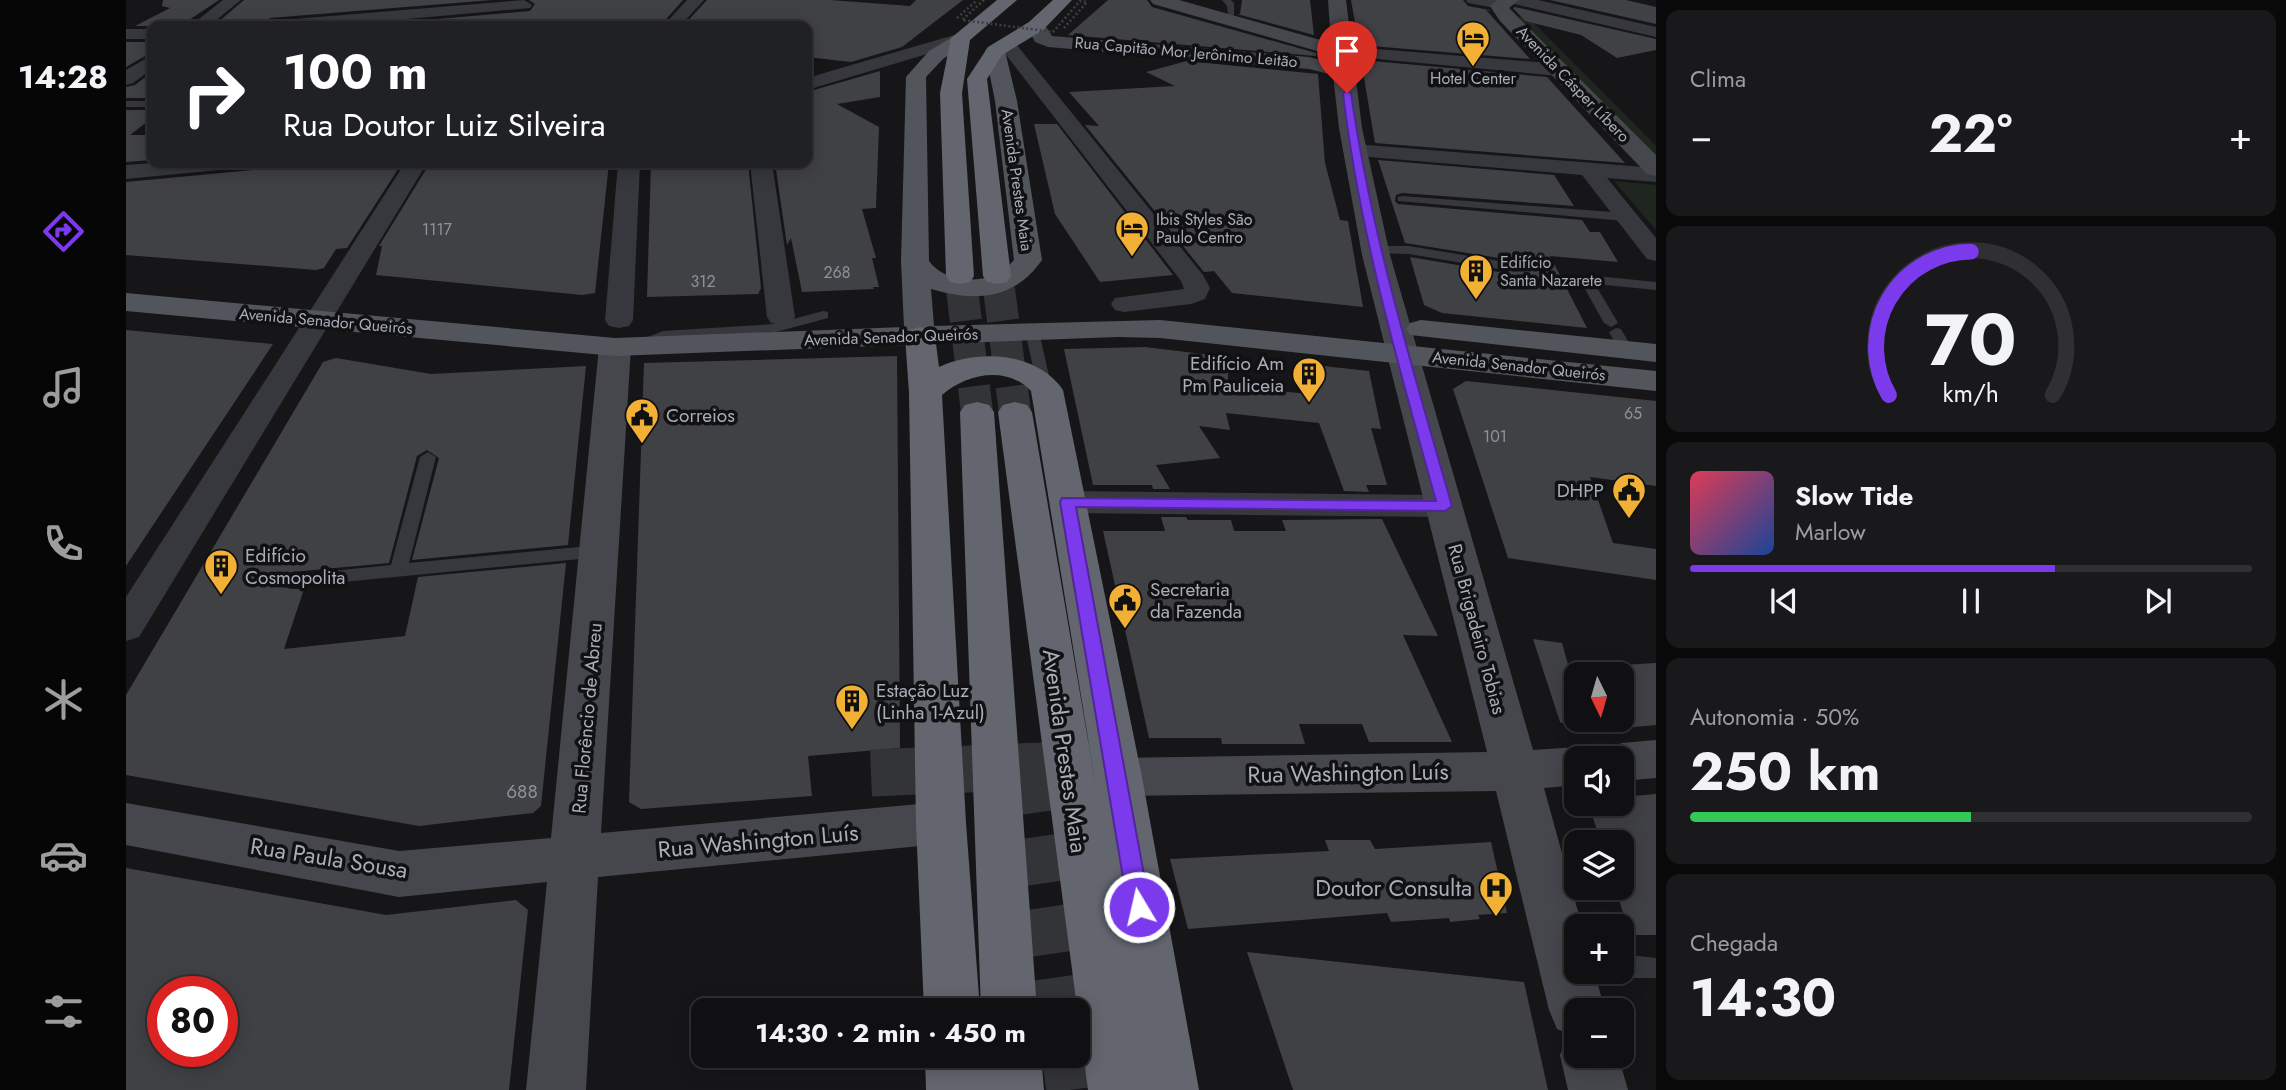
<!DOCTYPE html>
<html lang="pt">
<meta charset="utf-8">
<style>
body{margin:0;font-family:Jost,sans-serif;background:#19191b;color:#f1f3f6;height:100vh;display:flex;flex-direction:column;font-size:26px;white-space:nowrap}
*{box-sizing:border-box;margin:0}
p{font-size:23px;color:#9c9d9f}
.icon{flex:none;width:38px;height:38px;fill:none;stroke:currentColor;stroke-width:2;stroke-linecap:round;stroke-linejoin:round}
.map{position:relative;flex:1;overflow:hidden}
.sheet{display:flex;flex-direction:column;gap:10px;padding:10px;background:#09090a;width:630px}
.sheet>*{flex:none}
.guide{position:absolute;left:21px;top:21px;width:665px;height:147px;border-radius:14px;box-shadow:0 4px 18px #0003,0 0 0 2px #303032;background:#202124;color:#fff;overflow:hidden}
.needle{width:46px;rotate:175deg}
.fabs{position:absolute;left:1438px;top:662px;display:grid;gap:14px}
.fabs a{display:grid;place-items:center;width:70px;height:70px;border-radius:14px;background:#101012;box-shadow:0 4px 18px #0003,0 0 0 2px #303032;font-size:35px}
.speed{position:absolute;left:21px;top:976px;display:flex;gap:14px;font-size:35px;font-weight:700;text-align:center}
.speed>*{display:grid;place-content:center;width:91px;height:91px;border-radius:50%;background:#101012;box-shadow:0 4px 18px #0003,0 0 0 2px #303032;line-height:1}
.speed .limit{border:10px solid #d22;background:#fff;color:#111}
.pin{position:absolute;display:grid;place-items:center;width:60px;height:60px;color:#fff;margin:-72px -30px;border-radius:50% 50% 50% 0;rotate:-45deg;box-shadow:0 0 7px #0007}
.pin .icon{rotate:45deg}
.me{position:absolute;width:77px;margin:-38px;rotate:351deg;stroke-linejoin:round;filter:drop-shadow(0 0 5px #0008)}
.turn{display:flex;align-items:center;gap:24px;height:147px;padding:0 21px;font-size:32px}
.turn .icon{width:91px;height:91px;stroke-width:2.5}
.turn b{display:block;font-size:49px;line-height:60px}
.big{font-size:52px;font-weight:700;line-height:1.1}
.sheet .tile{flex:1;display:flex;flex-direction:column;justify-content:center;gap:10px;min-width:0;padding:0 24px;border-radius:14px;background:#19191b}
.sheet .dial{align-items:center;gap:0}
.dial svg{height:182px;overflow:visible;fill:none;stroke:#303032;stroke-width:7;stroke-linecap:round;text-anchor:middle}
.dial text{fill:#f1f3f6;stroke:none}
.song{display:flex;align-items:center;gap:21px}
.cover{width:84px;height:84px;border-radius:10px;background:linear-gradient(135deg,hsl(350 70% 55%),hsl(220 70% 35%))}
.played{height:7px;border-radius:4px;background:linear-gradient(90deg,#7c3aed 65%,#303032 65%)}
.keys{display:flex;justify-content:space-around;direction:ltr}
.heat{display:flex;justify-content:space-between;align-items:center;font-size:38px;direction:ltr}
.charge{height:10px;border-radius:5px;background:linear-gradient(90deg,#34c759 50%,#303032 0)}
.trip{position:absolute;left:565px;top:998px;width:399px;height:70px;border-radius:14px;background:#101012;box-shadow:0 4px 18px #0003,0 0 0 2px #303032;font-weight:700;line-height:70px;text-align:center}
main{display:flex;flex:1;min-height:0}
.tabs{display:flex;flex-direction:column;width:126px;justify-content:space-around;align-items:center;background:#060607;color:#9c9d9f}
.tabs .icon{width:49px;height:49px}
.tabs .selected{color:#7c3aed}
.tabs b{font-size:32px;color:#f1f3f6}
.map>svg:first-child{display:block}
.green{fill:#1e261f}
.building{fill:#404145;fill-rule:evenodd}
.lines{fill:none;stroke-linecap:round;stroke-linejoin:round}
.street-tunnel{stroke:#333438;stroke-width:47;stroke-dasharray:47 24;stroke-linecap:butt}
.highway-tunnel-far1{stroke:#333438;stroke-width:25;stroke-dasharray:25 13;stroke-linecap:butt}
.highway-tunnel{stroke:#333438;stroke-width:32;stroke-dasharray:32 17;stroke-linecap:butt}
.lane{fill:#37383d;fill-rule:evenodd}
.street{fill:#37383d;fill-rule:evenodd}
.secondary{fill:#45474d;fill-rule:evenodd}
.primary{fill:#53555c;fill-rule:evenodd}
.highway{fill:#63666e;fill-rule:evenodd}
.path-bridge{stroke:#3d3f44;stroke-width:2.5;stroke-dasharray:2 2.5;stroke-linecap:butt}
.route{fill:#7c3aed;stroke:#51269a;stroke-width:2}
.labels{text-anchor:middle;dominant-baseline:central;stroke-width:7;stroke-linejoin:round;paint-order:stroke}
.far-street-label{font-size:16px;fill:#a8adb8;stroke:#111113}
.far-poi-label{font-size:16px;fill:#a8adb8;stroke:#111113;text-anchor:start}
.number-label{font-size:16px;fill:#8e929b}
.poi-label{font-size:19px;fill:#a8adb8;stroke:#111113;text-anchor:start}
.street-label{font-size:19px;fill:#a8adb8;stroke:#111113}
.near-number-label{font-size:19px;fill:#8e929b}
.near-street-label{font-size:23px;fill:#a8adb8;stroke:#111113}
.near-poi-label{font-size:23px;fill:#a8adb8;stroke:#111113;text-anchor:end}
</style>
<main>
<nav class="tabs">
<b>14:28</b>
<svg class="icon selected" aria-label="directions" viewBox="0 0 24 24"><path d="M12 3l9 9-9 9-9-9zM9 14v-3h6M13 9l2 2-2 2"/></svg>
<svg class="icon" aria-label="music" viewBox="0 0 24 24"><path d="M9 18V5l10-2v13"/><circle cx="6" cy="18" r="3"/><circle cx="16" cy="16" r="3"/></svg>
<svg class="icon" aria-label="phone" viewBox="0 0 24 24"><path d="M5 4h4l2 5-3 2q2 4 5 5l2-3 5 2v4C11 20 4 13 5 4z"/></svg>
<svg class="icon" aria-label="climate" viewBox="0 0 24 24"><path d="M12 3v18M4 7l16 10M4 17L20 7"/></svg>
<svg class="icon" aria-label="car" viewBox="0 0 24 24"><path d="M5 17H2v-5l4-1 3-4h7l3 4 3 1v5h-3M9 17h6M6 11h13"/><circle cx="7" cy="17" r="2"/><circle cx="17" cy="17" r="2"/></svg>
<svg class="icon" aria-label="filters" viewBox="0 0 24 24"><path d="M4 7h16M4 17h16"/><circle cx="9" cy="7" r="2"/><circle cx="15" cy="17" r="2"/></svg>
</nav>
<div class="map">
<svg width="1530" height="1090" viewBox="0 0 1530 1090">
<rect width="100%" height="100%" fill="#161618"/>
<!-- green -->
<path class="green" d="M1392 17H1402L1530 146V155Z
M1488 181 1530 185V230Z"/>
<!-- building -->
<path class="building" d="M37 0H93L54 26H9L44 8 36 6Z
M118 0H366L144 18 133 26H121V23H91Z
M403 0H557L534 26H230L404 11 409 4Z
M581 0H704L784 6 790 0H837L776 47 725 62 681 57V26H557Z
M982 0H1021L1026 7 1190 53V56L942 35Z
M1116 0H1184L1188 35 1111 14H1114Z
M1225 0H1337L1342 6 1363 10 1364 11 1360 10 1404 59 1233 45Z
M1424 0H1500L1530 7V24Z
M1389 7 1530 39V50L1491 58 1455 35 1399 21 1387 8Z
M0 42H26V52L0 67Z
M1235 60 1421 77 1499 163 1249 143Z
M1061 61 1192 74 1199 163 1214 220 1222 221 1237 307 1106 293 1088 271 1078 272 959 125 973 126 943 92 1049 86 1020 72Z
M754 71V97L711 104 753 127 750 208 736 209 750 258H746L753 287H747L748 289 676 292 665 238 661 245 649 163H681V92Z
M26 72V98H0V87L9 85Z
M0 110H26V118L4 135H26V160L0 162Z
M908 124H931L1047 275 974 282 929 214Z
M1252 160 1428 175 1448 206 1276 193 1270 195 1269 201 1272 204 1456 220 1464 232H1474L1492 262 1424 256 1461 328 1316 313 1298 305 1284 257 1373 272 1381 264 1373 258 1279 243Z
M202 163H276L221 248 210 249 198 268 190 270 0 255V182Z
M304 163H483L469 293 456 295 250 275 256 246H253Z
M525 163H622L635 288 632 294 521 297Z
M0 330 147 344 0 566Z
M1019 347 1102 357V386L1183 394 1179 364 1243 371 1255 429 1245 428 1261 485H1240L1243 492 1218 491 1193 423 1100 413 1104 430 1073 426 1094 458 1030 465 1044 489H1027L1026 485H967L938 349Z
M771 356 774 748 682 756 686 796 515 809 503 802 518 363Z
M210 358 305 374 460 366 442 545 286 560 313 458 301 450 291 456 263 563 166 572 158 575 154 581 158 587 165 589H178L158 649 279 636 292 577 440 563 415 806 407 813 293 826 0 775V695L197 362Z
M1340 381 1530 401V486L1464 477 1487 543 1530 549V580L1382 558 1327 389Z
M1035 517H1060L1062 520H1105L1108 531H1160L1156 520 1256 519 1312 636 1277 635 1326 742H1243L1236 724H1173L1179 744H1096L1095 738H1023L977 531H1039Z
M1407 639 1436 643 1443 668 1530 663V725L1454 732 1434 722ZM1451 674H1496V719H1451Z
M1530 794V935H1504L1489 887H1496V842H1475L1462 803H1496V797Z
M1199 840H1244L1249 849 1365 842 1381 913 1352 915 1354 919 1324 922 1323 918 1265 922 1261 913 1062 929 1044 859 1203 851Z
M0 868 260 915 390 900 402 910 383 1090H0ZM37 992H96V1052H37Z
M1121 952 1398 982 1422 1090H1167Z"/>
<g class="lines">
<!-- street-tunnel -->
<path class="street-tunnel" d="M897 767 932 1010
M745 773 967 764
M939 1055 944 1090"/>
<!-- highway-tunnel-far1 -->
<path class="highway-tunnel-far1" d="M834 276 836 291
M871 276 873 291"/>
<!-- highway-tunnel -->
<path class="highway-tunnel" d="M836 289 851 412
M873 289 889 412"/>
<!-- lane -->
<path class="lane" d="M1096 0H1105L1108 3V15H1102L1101 6Z
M0 101H26V107H0Z
M1276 196 1499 213 1505 217 1499 221 1272 201V197Z
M1251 246H1283L1373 261 1379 265 1373 269 1283 254 1247 253V247Z
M1470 276 1530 282V290L1469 284 1492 323 1485 327 1478 323 1455 282Z
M697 311 702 312V318L650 332 539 339 511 348 504 344 537 331 649 324Z
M906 327 913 331 925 385 918 389 911 385 899 331Z
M1490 328 1495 329 1507 350 1505 353 1500 354 1495 353 1483 332Z
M302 452 310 457 283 563 474 545 483 551 474 557 166 587 160 585 157 581 160 577 166 575 265 565 294 457Z
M1496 954 1530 958V978H1496L1487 974 1486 971H1496Z"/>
<!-- street -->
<path class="street" d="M97 0H115L83 26H64Z
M398 0 406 5 404 8 203 26H135L144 21Z
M561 0H578L554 26H537Z
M1340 0H1379L1383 4 1375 9 1342 3Z
M1382 0H1412L1530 27V37L1384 3Z
M0 29H26V39H0Z
M835 33 841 34 844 38 841 42 681 90V78Z
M880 38 886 39 1077 275 1084 288 1079 299 1065 304 998 312 989 310 985 304 989 298 1058 289 1055 281 874 47 871 43Z
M1214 46 1434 64 1443 70 1434 76 1208 55 1205 51Z
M26 55V69L7 83 0 85V70Z
M1228 144 1530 168V182L1481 178 1530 238V261L1521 259 1456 175 1220 155 1217 150 1220 145Z
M27 163H103L100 168 92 170 0 179V165Z
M279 163H301L13 637 0 641V597Z
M492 163H514L507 320 503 326 493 328 483 326 479 320Z
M624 163H646L669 317 665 323 655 325 645 323 641 317Z
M942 491 1319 495 1331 498 1336 506 1331 514 1319 517 942 513 930 510 925 502 930 494Z"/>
<!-- secondary -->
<path class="secondary" d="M1024 0H1053L1205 43 1202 0H1220L1236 128 1264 255 1407 750 1451 747 1468 753 1470 758H1451V785L1418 788 1456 926H1451V971H1468L1479 1010H1451V1055H1492L1502 1090H1442L1434 1055 1443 1034 1431 1029 1423 1010 1370 791 992 796 975 791 968 777 975 763 992 758 1361 752 1236 255 1213 128 1207 75 1183 69 922 47 909 42 901 26 910 20 917 22 926 36 1183 57 1206 63 1205 51H1191L1027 4Z
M1371 0H1393L1383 8 1530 155V176L1521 174 1374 21 1364 6Z
M489 338 500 340 505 347 475 833 815 802 832 808 840 823 832 838 815 844 472 877 460 1090H400L421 882 273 897 0 845V803L273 851 425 838 473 347 478 340Z
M1530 740V778L1496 781V758H1475L1479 749 1496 743Z"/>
<!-- primary -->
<path class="primary" d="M835 32 842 34 845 38 842 42 817 59 800 77 803 261C822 287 869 285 888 260L869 101 859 51 862 47H876L879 51 891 101 916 260C888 300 849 302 805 289L808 326 1034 320 1530 371V391L1034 338 992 337 489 356 0 311V293L489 338 778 327 775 261 780 77 803 51Z
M1295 320 1530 344V362L1284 335 1280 329 1284 323Z"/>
<!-- highway -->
<path class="highway" d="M871 0H891L844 40 836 93 848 276 844 282 834 284 824 282 820 276 814 93 825 38Z
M927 0H946L917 30 876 55 861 79 885 276 881 282 871 284 861 282 857 276 841 79 862 47 903 22Z
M794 327 805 330 809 336 813 367C853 349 911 352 937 390L1016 777 1073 1090H962L872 412 877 405 889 402 901 405 906 412 970 787 905 391C880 365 840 374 816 395L840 823 854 1010H798L790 823 783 393 779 336 783 330Z
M851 402 863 405 868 412 911 1010H855L834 412 839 405Z
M799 1055H857V1061V1055H915L918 1090H800Z"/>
<!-- path-bridge -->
<path class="path-bridge" d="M858 0 836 20 927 32 954 1 961 2 938 28
M831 18 851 0"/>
</g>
<!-- route -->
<path class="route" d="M1221 91 1225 93C1245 234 1287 370 1326 506L1319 511 950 507 1024 907 1021 914 1013 917 1006 914 1002 907 934 502 936 498 1310 501C1273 367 1233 232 1217 93Z"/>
<!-- icons -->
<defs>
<g id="hotel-pin" transform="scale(1.75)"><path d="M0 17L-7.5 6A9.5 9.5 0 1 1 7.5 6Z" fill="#f2b134" stroke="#111113"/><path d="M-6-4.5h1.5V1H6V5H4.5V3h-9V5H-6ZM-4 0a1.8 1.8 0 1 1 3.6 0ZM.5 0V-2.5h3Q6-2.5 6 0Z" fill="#111"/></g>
<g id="building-pin" transform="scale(1.75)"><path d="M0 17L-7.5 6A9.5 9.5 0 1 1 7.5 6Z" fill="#f2b134" stroke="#111113"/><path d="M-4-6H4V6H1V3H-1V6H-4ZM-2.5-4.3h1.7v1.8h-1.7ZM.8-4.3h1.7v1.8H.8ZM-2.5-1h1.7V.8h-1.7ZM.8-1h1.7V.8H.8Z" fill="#111"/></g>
<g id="civic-pin" transform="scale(1.75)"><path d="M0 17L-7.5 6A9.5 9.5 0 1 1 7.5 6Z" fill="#f2b134" stroke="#111113"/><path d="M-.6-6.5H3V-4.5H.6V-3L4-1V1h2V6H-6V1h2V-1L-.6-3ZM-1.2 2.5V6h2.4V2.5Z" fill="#111"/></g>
<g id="hospital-pin" transform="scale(1.75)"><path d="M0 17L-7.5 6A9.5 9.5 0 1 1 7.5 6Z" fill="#f2b134" stroke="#111113"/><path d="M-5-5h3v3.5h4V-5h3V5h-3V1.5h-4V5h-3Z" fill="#111"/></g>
</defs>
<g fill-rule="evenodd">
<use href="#hotel-pin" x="1347" y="38"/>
<use href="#hotel-pin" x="1006" y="228"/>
<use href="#building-pin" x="1350" y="271"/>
<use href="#building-pin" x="1183" y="374"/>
<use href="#civic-pin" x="516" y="415"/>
<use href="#civic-pin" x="1503" y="490"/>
<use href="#building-pin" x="95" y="566"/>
<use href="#civic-pin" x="999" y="600"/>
<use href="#building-pin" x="726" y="701"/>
<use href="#hospital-pin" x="1370" y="888"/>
</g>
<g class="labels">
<!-- far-street labels -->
<g class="far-street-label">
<text transform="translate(1060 52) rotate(5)">Rua Capitão Mor Jerônimo Leitão</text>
<text transform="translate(1447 84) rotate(46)">Avenida Cásper Líbero</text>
<text transform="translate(891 180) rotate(82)">Avenida Prestes Maia</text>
<text transform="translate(200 321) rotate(5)">Avenida Senador Queirós</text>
<text transform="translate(765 337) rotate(-2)">Avenida Senador Queirós</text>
<text transform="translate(1393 366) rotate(6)">Avenida Senador Queirós</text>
</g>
<!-- far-poi labels -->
<g class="far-poi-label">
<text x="1347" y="78" text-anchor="middle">Hotel Center</text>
<text x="1030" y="219">Ibis Styles São<tspan x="1030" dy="18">Paulo Centro</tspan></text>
<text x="1374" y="262">Edifício<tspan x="1374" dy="18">Santa Nazarete</tspan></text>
</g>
<!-- number labels -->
<g class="number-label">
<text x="311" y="229">1117</text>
<text x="711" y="272">268</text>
<text x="577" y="281">312</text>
<text x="1507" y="413">65</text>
<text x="1369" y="436">101</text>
</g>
<!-- poi labels -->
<g class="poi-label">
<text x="1158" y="363" text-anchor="end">Edifício Am<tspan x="1158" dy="22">Pm Pauliceia</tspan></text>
<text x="540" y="415">Correios</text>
<text x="1478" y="490" text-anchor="end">DHPP</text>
<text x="119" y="555">Edifício<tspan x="119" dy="22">Cosmopolita</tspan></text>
<text x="1024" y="589">Secretaria<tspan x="1024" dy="22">da Fazenda</tspan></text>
<text x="750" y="690">Estação Luz<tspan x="750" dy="22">(Linha 1-Azul)</tspan></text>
</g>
<!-- street labels -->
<g class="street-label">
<text transform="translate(1351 629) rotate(75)">Rua Brigadeiro Tobias</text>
<text transform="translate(461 718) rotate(-85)">Rua Florêncio de Abreu</text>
</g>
<!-- near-number labels -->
<g class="near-number-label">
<text x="396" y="791">688</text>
</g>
<!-- near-street labels -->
<g class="near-street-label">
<text transform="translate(939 751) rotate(82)">Avenida Prestes Maia</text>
<text transform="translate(1222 773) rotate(-1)">Rua Washington Luís</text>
<text transform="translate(632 841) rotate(-5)">Rua Washington Luís</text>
<text transform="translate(203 858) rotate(9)">Rua Paula Sousa</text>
</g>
<!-- near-poi labels -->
<g class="near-poi-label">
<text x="1346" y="888">Doutor Consulta</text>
</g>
</g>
</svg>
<div class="fabs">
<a><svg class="needle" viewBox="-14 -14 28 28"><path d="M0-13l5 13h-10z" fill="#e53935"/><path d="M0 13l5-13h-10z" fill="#9c9d9f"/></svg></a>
<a><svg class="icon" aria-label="sound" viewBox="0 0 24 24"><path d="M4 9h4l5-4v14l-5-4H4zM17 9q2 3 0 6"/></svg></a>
<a><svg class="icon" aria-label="layers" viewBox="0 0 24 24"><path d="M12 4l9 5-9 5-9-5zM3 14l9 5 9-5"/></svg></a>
<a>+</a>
<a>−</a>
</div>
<div class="speed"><div class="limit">80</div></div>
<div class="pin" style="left:1221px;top:93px;background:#d93025"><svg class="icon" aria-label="arrive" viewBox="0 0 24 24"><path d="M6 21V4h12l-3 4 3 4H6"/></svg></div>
<svg class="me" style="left:1013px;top:907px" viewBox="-20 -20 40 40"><circle r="17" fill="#7c3aed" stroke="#fff" stroke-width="3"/><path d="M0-11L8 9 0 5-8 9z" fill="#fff"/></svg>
<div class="trip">14:30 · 2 min · 450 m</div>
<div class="guide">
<div class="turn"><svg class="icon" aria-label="right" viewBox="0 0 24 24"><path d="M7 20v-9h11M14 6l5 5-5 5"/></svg><div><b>100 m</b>Rua Doutor Luiz Silveira</div></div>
</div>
</div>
<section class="sheet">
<div class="tile"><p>Clima</p>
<div class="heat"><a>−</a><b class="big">22°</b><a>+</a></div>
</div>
<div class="tile dial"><svg viewBox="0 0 100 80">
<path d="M14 69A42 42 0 1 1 86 69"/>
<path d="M14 69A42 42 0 0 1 50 6" stroke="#7c3aed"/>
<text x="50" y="56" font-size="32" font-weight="700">70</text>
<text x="50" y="72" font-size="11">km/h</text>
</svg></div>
<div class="tile">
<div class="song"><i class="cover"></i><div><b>Slow Tide</b><p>Marlow</p></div></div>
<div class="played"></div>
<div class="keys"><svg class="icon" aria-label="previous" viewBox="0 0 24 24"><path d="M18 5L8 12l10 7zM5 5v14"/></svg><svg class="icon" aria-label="pause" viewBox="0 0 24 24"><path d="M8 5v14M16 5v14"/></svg><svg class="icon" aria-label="next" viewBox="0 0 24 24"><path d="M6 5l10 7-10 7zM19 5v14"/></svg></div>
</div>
<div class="tile"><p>Autonomia · 50%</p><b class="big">250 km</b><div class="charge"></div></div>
<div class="tile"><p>Chegada</p><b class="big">14:30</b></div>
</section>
</main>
